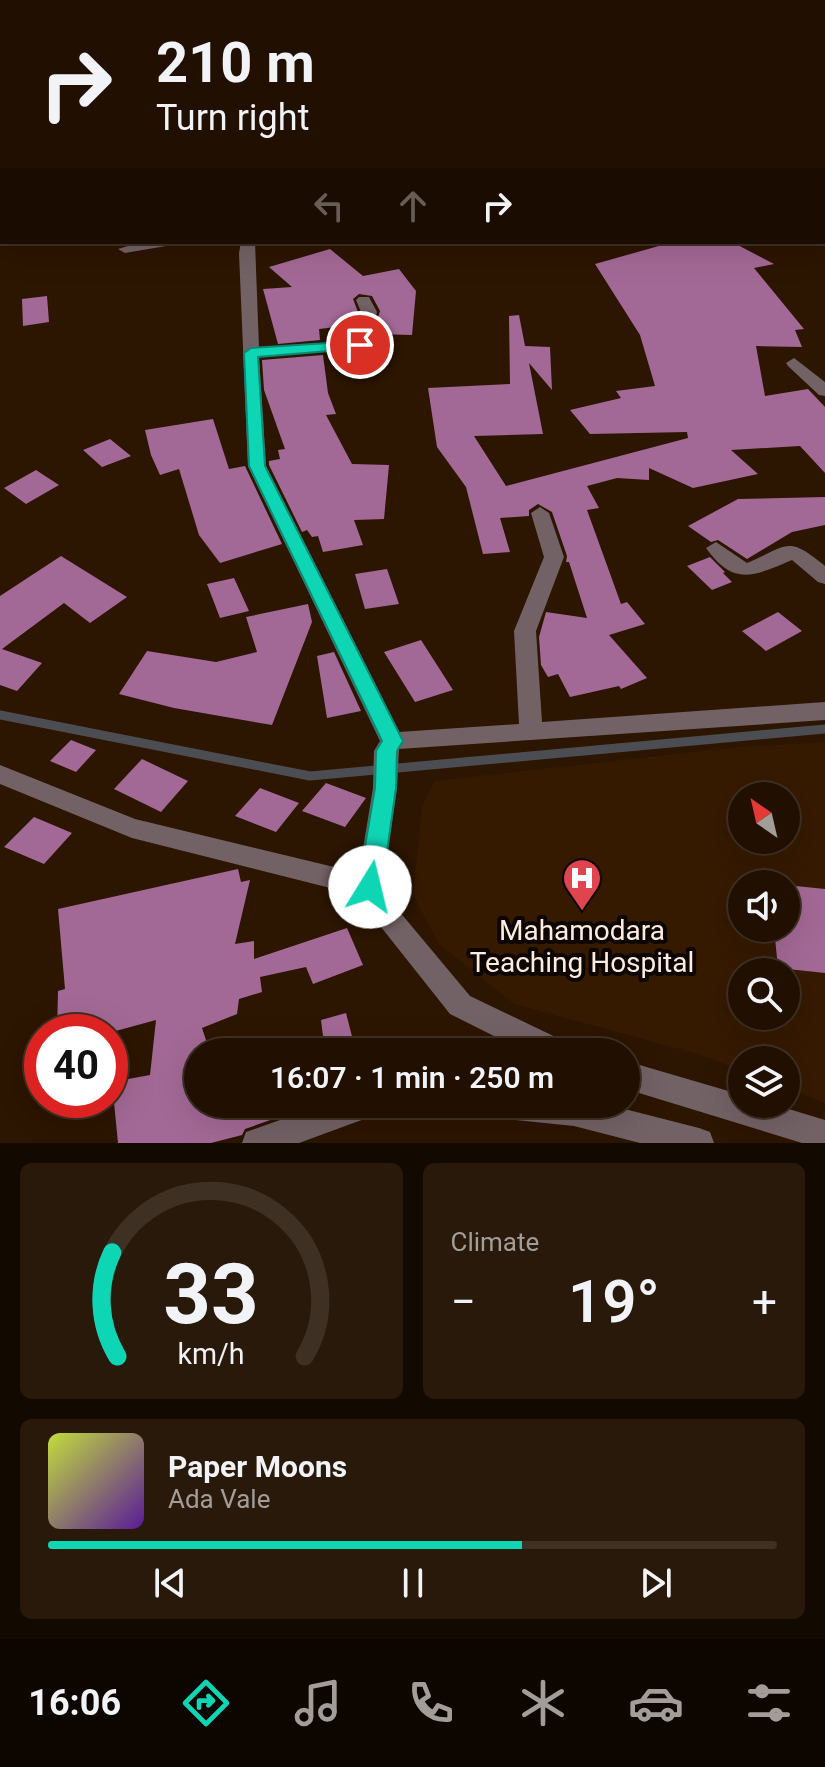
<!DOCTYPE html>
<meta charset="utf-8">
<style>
body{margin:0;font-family:Roboto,sans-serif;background:#29190b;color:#f1f3f6;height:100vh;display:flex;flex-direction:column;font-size:30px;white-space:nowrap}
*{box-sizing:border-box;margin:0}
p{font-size:26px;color:#a29d99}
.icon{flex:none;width:44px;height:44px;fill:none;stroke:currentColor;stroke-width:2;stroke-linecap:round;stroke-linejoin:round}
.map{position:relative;height:1143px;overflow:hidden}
.drawer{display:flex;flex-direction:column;gap:20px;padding:20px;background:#120901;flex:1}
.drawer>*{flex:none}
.guide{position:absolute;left:0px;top:0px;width:826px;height:244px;box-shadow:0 8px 32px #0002,0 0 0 2px #3e3023;background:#211001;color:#f1f3f6;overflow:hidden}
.needle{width:52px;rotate:326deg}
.controls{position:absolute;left:728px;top:782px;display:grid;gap:16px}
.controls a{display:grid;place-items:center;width:72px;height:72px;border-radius:50%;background:#211001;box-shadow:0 8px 32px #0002,0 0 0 2px #3e3023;font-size:40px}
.speed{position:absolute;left:24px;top:1014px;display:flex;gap:16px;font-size:40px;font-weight:700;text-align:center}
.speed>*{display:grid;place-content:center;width:104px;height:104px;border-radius:50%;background:#211001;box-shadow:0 8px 32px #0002,0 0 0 2px #3e3023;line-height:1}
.speed .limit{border:12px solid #d22;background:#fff;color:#111}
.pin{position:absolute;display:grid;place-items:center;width:68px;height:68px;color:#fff;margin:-34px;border:4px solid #fff;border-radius:50%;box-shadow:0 2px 8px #0007}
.me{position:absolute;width:88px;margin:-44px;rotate:9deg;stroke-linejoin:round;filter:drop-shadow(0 0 6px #0008)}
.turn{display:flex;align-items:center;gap:28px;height:168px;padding:0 24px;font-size:36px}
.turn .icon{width:104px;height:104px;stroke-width:2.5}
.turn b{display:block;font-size:56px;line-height:68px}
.lanes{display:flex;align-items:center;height:76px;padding:0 24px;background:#0003;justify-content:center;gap:40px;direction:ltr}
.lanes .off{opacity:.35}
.big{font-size:60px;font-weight:600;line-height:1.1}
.drawer .card{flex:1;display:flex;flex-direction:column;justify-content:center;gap:12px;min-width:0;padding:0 28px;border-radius:12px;background:#29190b}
.drawer .dial{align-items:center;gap:0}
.dial svg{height:208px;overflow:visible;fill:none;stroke:#3e3023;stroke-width:7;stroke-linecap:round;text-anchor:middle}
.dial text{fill:#f1f3f6;stroke:none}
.song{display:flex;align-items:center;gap:24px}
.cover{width:96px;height:96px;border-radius:12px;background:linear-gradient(135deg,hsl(70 70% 55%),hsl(270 70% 35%))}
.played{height:8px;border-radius:4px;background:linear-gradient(90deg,#0ed5b4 65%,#3e3023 65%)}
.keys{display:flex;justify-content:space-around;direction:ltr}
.heat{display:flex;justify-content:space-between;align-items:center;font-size:44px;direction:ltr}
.drawer .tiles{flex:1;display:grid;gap:20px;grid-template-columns:1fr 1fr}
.card:last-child{grid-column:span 2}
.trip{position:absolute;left:184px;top:1038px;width:456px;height:80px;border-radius:40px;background:#211001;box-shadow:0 8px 32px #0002,0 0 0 2px #3e3023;font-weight:600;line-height:80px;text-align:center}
.menu{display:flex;height:128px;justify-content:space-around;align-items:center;background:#0d0600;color:#a29d99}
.menu .icon{width:56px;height:56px}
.menu .active{color:#0ed5b4}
.menu b{font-size:36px;color:#f1f3f6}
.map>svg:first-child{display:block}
.built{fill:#361a00;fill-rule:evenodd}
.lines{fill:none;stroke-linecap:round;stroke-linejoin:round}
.stream{stroke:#4c4d52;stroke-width:9}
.building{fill:#a36996}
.minor{fill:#736265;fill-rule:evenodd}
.route{fill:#0ed5b4;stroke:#098a75;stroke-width:2}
.labels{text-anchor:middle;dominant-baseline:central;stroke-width:8;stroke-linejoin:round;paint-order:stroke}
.near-poi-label{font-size:28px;fill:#fdede0;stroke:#0d0501}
</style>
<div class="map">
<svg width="825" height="1143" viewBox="0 0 825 1143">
<rect width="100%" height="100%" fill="#2c1501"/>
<!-- built -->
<path class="built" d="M825 742V1103L786 1088V1060H742V1071L701 1055 514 1004 439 944 413 895 422 807 434 781 739 747ZM742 796H786V840H742ZM742 884H786V928H742ZM742 972H786V1016H742Z"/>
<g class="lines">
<!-- stream -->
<path class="stream" d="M0 715 310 776 825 729"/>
</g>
<!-- building -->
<path class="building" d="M673 242H732L774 264 754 268 804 329 795 330 802 347 756 346 765 396 808 389 825 407V473L800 446 731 450 758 474 693 488 649 468V480L617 478 587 486 599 508 587 510 621 604 627 602 645 624 609 635 647 678 621 689 619 686 570 697 558 674 548 677 541 665 539 637 546 612 587 618 569 562H566L567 556 552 512 538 504 529 510V516L500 518 510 552 483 554 466 487 437 447 428 388 510 384 509 316 519 315 525 346 550 347 552 390 529 363 543 434 474 436 506 486 688 438 687 432 590 434 570 410 621 398 616 391 655 386 640 335 595 264Z
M330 249 363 276 399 269 416 291 412 335 373 334 380 311 372 296 359 294 353 299 358 312 354 325 319 329 320 340 278 344 263 289 292 287 269 267Z
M47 296 49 322 23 326 22 299Z
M323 355 328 393 336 414 326 415 352 464 389 465 384 519 354 520 363 545 323 552 318 536 312 537 307 530 302 532 269 465V461L280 459 278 450 285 449 264 390 262 360Z
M213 419 229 469 245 466 282 544 220 563 199 535 179 469 160 475 151 455 145 430Z
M110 439 131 456 102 467 83 450Z
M36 470 59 485 26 504 4 488Z
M825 497V525L792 532 747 559 718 540 711 542 688 526 738 499Z
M61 556 127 597 90 623 64 603 2 649 42 663 17 691 0 685V596Z
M710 557 725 572 723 573 732 582 712 590 687 566Z
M387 569 399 604 365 609 355 574Z
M234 578 249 611 220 618 207 584Z
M308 604 312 622 272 725 174 708 119 694 147 651 216 662 257 652 246 617Z
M778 612 802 631 766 651 742 631Z
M421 640 453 690 415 702 384 652Z
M334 652 361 711 327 718 317 656Z
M71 740 96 750 76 772 50 761Z
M142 759 188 781 161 812 114 789Z
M326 783 366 798 345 827 302 811Z
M260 788 299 803 276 832 235 816Z
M34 817 72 833 44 864 4 847Z
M238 869 241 882 250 880 235 944 254 941V959L347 928 363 965 313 984 306 967 260 977 262 992 239 999 237 1014 202 1028 210 1052H198V1104H316L245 1129 242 1135 211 1143H118L112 1082 150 1075 156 1020 112 1032H57L58 991 65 989 58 909Z
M786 885 825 889V973L778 968 774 928H786Z
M346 1013 356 1052H325L321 1020Z"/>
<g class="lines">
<!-- minor -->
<path class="minor" d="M29 0H44L46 2H31Z
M296 0H309L311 2H298Z
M601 0H616L618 2H603Z
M824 23H825V29H824Z
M0 52H2L0 59Z
M824 60H825V66H824Z
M0 99H2V107H0Z
M0 126 2 127V136L0 135Z
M2 167V179L0 180V168Z
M824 174H825V182H824Z
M824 213H825V221H824Z
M141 242H173L166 246 125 253 118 249Z
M241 242H255L259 348 353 341 361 312 356 300 359 297H369L377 312 366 348 259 357 266 466 399 732 519 724 514 631 544 557 531 513 540 507 549 513 564 557 536 631 542 722 825 702V720L399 749 397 788 383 885 399 911 470 996 566 1042 570 1052H526L450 1014 381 927 362 896 132 838 0 784V765L135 819 359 873 373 788 374 751 380 741 248 466 239 253Z
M794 358 825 382V396L819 395 788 366 786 363Z
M716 542 747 563C789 545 787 535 825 566V584L818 582 792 560C754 576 734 587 706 548Z
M626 1061 742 1095V1104H772L825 1120V1143H802L626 1089Z
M325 1104H382L378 1114 299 1143H242L246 1132Z
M491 1104H605L699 1128 710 1132 714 1143H640L574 1126 506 1119 495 1114Z"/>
</g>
<!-- route -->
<path class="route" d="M360 341 365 342V348L258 357 265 466 403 741 397 751 396 788 382 887 378 894 370 897 362 894 358 887 375 788 376 751 382 741 249 466 244 353 251 348Z"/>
<!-- icons -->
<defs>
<g id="hospital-pin" transform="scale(2)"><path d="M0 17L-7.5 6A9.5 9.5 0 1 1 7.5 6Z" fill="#e0444e" stroke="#0d0501"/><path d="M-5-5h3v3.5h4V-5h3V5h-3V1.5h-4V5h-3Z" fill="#fff"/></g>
</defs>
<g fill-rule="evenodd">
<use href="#hospital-pin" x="582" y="878"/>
</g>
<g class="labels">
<!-- near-poi labels -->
<g class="near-poi-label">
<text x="582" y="930">Mahamodara<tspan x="582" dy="32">Teaching Hospital</tspan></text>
</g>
</g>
</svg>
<div class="controls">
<a><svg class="needle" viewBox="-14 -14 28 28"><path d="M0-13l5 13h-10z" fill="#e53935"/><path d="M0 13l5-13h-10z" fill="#a29d99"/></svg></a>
<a><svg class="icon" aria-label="sound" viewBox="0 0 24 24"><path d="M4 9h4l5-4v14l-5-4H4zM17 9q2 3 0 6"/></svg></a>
<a><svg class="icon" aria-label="search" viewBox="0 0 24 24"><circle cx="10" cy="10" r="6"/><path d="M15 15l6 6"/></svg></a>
<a><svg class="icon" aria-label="layers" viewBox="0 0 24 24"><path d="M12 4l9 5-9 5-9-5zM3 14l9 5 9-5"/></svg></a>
</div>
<div class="speed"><div class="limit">40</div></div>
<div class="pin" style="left:360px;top:345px;background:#d93025"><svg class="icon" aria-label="arrive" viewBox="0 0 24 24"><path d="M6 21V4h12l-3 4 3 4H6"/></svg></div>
<svg class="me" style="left:370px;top:887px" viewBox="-20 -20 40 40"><circle r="19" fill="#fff"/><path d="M0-13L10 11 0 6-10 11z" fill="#0ed5b4"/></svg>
<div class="trip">16:07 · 1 min · 250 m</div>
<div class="guide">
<div class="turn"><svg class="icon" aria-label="right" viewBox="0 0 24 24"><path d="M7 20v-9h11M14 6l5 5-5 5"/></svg><div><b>210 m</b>Turn right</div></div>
<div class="lanes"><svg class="icon off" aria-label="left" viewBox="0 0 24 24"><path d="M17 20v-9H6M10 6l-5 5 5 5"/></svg><svg class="icon off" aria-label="ahead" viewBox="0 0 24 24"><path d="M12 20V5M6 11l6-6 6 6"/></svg><svg class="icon" aria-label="right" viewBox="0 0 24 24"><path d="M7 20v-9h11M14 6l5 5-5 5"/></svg></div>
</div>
</div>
<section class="drawer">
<div class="tiles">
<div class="card dial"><svg viewBox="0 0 100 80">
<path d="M14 69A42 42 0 1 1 86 69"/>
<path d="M14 69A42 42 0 0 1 12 29" stroke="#0ed5b4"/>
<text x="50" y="56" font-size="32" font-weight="700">33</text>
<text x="50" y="72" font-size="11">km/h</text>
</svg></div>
<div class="card"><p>Climate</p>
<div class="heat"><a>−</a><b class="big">19°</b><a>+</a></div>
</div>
<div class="card">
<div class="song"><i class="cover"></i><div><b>Paper Moons</b><p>Ada Vale</p></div></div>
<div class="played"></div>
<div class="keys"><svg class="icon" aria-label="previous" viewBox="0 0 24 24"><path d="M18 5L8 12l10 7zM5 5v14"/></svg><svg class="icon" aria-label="pause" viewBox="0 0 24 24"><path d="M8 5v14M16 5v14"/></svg><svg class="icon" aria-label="next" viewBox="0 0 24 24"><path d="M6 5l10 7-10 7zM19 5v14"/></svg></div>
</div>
</div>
</section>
<nav class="menu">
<b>16:06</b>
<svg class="icon active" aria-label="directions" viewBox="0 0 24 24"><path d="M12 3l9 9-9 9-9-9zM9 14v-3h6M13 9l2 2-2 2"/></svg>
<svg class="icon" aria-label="music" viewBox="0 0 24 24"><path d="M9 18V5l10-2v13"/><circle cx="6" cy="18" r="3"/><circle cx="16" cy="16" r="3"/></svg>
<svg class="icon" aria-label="phone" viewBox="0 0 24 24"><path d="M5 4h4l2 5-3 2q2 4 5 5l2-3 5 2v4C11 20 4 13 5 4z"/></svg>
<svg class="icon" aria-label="climate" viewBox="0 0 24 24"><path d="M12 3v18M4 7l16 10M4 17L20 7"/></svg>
<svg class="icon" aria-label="car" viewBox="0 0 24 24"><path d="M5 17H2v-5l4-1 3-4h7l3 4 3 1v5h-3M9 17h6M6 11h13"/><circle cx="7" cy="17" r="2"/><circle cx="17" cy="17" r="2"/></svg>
<svg class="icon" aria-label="filters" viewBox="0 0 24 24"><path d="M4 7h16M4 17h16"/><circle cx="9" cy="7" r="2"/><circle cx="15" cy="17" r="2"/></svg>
</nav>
